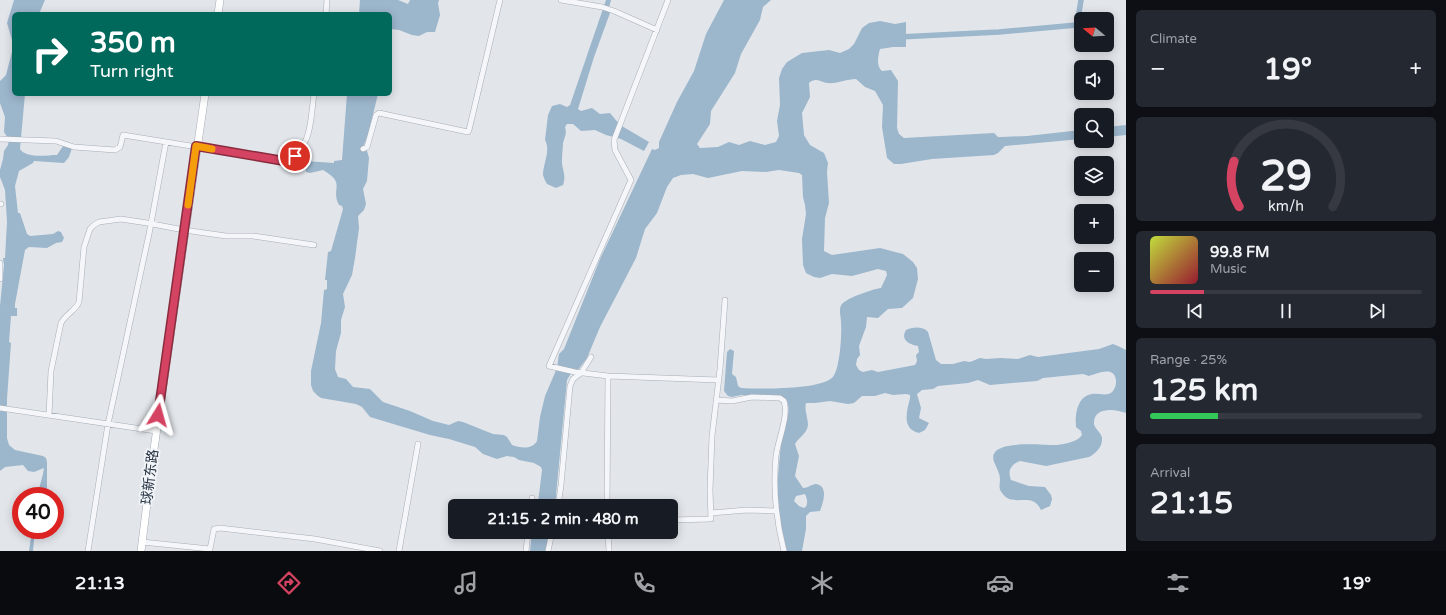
<!DOCTYPE html>
<meta charset="utf-8">
<style>
body{margin:0;font-family:"Varela Round","Noto Sans SC",sans-serif;background:#242831;color:#f1f3f6;height:100vh;display:flex;flex-direction:column;font-size:15px;white-space:nowrap}
*{box-sizing:border-box;margin:0}
p{font-size:13px;color:#9ea1a6}
.icon{flex:none;width:22px;height:22px;fill:none;stroke:currentColor;stroke-width:2;stroke-linecap:round;stroke-linejoin:round}
.map{position:relative;flex:1;overflow:hidden}
.sheet{display:flex;flex-direction:column;gap:10px;padding:10px;background:#0d0f14;width:320px}
.sheet>*{flex:none}
.banner{position:absolute;left:12px;top:12px;width:380px;height:84px;border-radius:6px;box-shadow:0 2px 10px #0003;background:#00695c;color:#fff;overflow:hidden}
.needle{width:26px;rotate:288deg}
.fabs{position:absolute;left:1074px;top:12px;display:grid;gap:8px}
.fabs a{display:grid;place-items:center;width:40px;height:40px;border-radius:6px;background:#171b24;box-shadow:0 2px 10px #0003;font-size:20px}
.speed{position:absolute;left:12px;top:487px;display:flex;gap:8px;font-size:20px;font-weight:700;text-align:center}
.speed>*{display:grid;place-content:center;width:52px;height:52px;border-radius:50%;background:#171b24;box-shadow:0 2px 10px #0003;line-height:1}
.speed .limit{border:6px solid #d22;background:#fff;color:#111}
.pin{position:absolute;display:grid;place-items:center;width:34px;height:34px;color:#fff;margin:-17px;border:2px solid #fff;border-radius:50%;box-shadow:0 1px 4px #0007}
.me{position:absolute;width:44px;margin:-22px;rotate:8deg;stroke-linejoin:round;filter:drop-shadow(0 0 3px #0008)}
.turn{display:flex;align-items:center;gap:14px;height:84px;padding:0 12px;font-size:18px}
.turn .icon{width:52px;height:52px;stroke-width:2.5}
.turn b{display:block;font-size:28px;line-height:34px}
.big{font-size:30px;font-weight:700;line-height:1.1}
.sheet .card{flex:1;display:flex;flex-direction:column;justify-content:center;gap:6px;min-width:0;padding:0 14px;border-radius:6px;background:#242831}
.sheet .dial{align-items:center;gap:0}
.dial svg{height:104px;overflow:visible;fill:none;stroke:#363941;stroke-width:7;stroke-linecap:round;text-anchor:middle}
.dial text{fill:#f1f3f6;stroke:none}
.song{display:flex;align-items:center;gap:12px}
.cover{width:48px;height:48px;border-radius:6px;background:linear-gradient(135deg,hsl(70 70% 55%),hsl(350 70% 35%))}
.played{height:4px;border-radius:2px;background:linear-gradient(90deg,#d44361 20%,#363941 20%)}
.keys{display:flex;justify-content:space-around;direction:ltr}
.heat{display:flex;justify-content:space-between;align-items:center;font-size:22px;direction:ltr}
.charge{height:6px;border-radius:3px;background:linear-gradient(90deg,#34c759 25%,#363941 0)}
.trip{position:absolute;left:448px;top:499px;width:230px;height:40px;border-radius:6px;background:#171b24;box-shadow:0 2px 10px #0003;font-weight:700;line-height:40px;text-align:center}
.menu{display:flex;height:64px;justify-content:space-around;align-items:center;background:#090b0e;color:#9ea1a6}
.menu .icon{width:28px;height:28px}
.menu .active{color:#d44361}
.menu b{font-size:18px;color:#f1f3f6}
main{display:flex;flex:1;min-height:0}
.map>svg:first-child{display:block}
.water{fill:#9cb6cc;fill-rule:evenodd}
.lines{fill:none;stroke-linecap:round;stroke-linejoin:round}
.canal{stroke:#9cb6cc;stroke-width:5.5}
.street-casing{stroke:#a7adb6;stroke-width:6}
.secondary-casing{stroke:#a7adb6;stroke-width:8}
.street{stroke:#f5f6f9;stroke-width:5}
.secondary{stroke:#fff;stroke-width:7}
.route-casing{stroke:#8a2c3f;stroke-width:10}
.route{stroke:#d44361;stroke-width:7}
.slow{stroke:#f59e0b;stroke-width:7}
.labels{text-anchor:middle;dominant-baseline:central;stroke-width:3.5;stroke-linejoin:round;paint-order:stroke}
.street-label{font-size:14px;fill:#293444;stroke:#f2f5f8}
</style>
<main>
<div class="map">
<svg width="1126" height="551" viewBox="0 0 1126 551">
<rect width="100%" height="100%" fill="#e2e6eb"/>
<!-- water -->
<path class="water" d="M14 0H45L39 14H14V94H25L20 149C27 159 47 155 57 155L63 146 72 148 69 157 64 163 34 161 33 163 19 171 15 186 18 213H20L27 234 30 236 53 234 58 231 61 232 64 238 62 242 56 243 47 248 29 247 25 250 15 304V308H17V316H11L9 342 11 343 7 399V438L9 445 15 450 43 456 46 458 47 462V496H37L43 474 44 468 34 472 28 471 23 465 5 467 0 471V306L4 265 3 258H5L7 222 5 190 0 177V170L3 159 4 151 8 145 9 140 4 132 5 117 0 103V81L6 75 13 48 12 40 7 23Z
M360 0H398L408 4 410 0H439L438 3 440 15 435 32H427L419 36 412 35 399 30 390 29V14H359Z
M606 0H611L608 11 610 13 594 57 578 109 581 111 592 108 600 114 610 113 620 125 649 142 644 151 621 139 606 135 595 130 581 131 573 124H567L565 127C567 134 565 136 563 143 563 145 562 157 562 159 561 169 567 174 563 185L556 188 547 184C545 181 544 178 543 175 543 163 551 151 545 140L548 115 552 106 560 104 567 107 570 105Z
M724 0H771L763 7 760 20 741 54 735 73 711 111 710 124 697 144 700 148 718 147 729 142 739 145 750 141 765 145 776 142 779 136 777 121 780 105 779 78 782 69 787 62 802 53 829 50 840 53 849 49 854 44 862 28 869 23 880 21 895 24 906 22V47H893L880 49C878 56 876 66 882 71L891 70 898 81 897 128 899 134 904 138 994 133 998 137H1001L1027 136 1081 130V139L1005 146 998 153 994 155 932 159 901 164H894L887 158 882 127 883 105 875 91 865 87 856 79C846 79 838 84 827 83 820 82 816 77 809 83L810 97 802 113 804 135 810 145 824 153 828 163 827 172 829 203 825 218 824 251 832 255 880 248 903 254 913 262 917 268 918 279 913 298 902 308 888 309 878 318 867 317 866 327 859 346 860 355 857 359 856 365 859 370 863 372 872 370 878 372 915 365 917 361 916 355 919 352 918 346C909 344 900 340 906 330 912 327 923 326 928 332L936 360 941 364H953L964 361 970 362 980 358 986 359 1001 358 1018 359 1030 355 1038 357 1099 349 1113 344 1118 346 1126 350V413C1116 409 1093 406 1094 424 1095 430 1103 433 1102 440 1102 447 1095 454 1089 457L1046 466 1020 461C1012 464 1007 470 1011 480L1029 486 1045 487 1051 495 1052 499 1050 506 1041 510C1032 490 1013 509 1002 493 998 488 1000 484 1000 479 1000 474 997 469 995 464 982 437 1045 446 1057 445 1065 444 1077 442 1082 435L1081 431 1076 427C1075 415 1077 396 1092 394 1099 393 1108 397 1113 391 1115 388 1116 385 1116 382 1116 365 1098 373 1089 376L1083 374 1043 378 1037 381 990 385 978 380 968 383 938 386 933 389 922 390 917 394 921 408 919 418 929 423 925 430 919 433C901 429 907 411 910 398V395L906 394 893 395 885 393 875 396H862L854 403 848 404 830 401 815 403H806C804 409 808 418 808 425 807 434 799 437 795 444L799 456 795 476 803 488C808 488 812 484 816 484 829 486 823 503 820 511L810 512 806 516V529L802 551H787C784 537 779 523 778 509 776 488 779 465 781 444 783 432 793 410 786 399L780 397 741 395 732 397 728 396 724 391 727 352 730 349 734 351 732 374 736 377 738 386 741 388C761 389 817 390 832 378 840 371 842 333 841 322 841 316 838 309 842 304 847 298 873 289 881 288L887 275 886 271 878 269 852 276 832 274 820 278 814 277 806 273 803 265 802 239 806 214 805 205 803 197 802 175 799 173 779 170 766 172 742 171 708 178 693 174 681 175 673 178 667 187 657 213 645 229 636 258 600 327 587 358 578 370H573L567 380 555 506H535L536 504 538 503 542 470 541 467 534 463 519 460 514 457 507 456 497 459 494 458 483 454 475 447 449 439 430 435 370 417 362 407 356 404 321 398 318 396 313 391 311 385V371L321 323 324 290 327 289V280H325L328 252 331 251 343 209 342 206 339 205C330 188 347 184 323 170L310 173 306 172 305 161 334 163V161L342 160 347 94H378L367 139 362 148V151H367L369 158 367 181 363 189 366 204 364 210 358 216 359 228 355 258 352 275 343 294 345 307 341 320V333L336 351 335 369 338 377 346 379 353 387 370 389 383 402 410 411 433 421 449 425 458 421 463 422 493 434 504 435 507 437 512 445C520 448 532 450 537 441L540 417 545 396 557 368 559 354 564 349 600 259 652 149 655 150 659 148V142L677 102 694 71 706 34ZM805 494C807 498 809 506 804 508L799 506 794 501 796 496Z
M1126 125V135L1107 137V127Z
M32 530H35L33 551H29Z
M532 532H549L546 551H530Z"/>
<g class="lines">
<!-- canal -->
<path class="canal" d="M899 37 999 32 1077 25 1081 0"/>
<!-- street casing -->
<g class="street-casing">
<path id="street" d="M561 0 602 7 614 11 657 30
M668 0 614 140 615 150 631 180 549 366 575 372 608 376 718 380
M326 14 327 0
M0 139 56 141 74 147 115 150 120 147 123 135 284 161C313 149 310 121 314 94
M363 149 367 147 376 115 379 113 468 132 469 130 500 0
M0 204H1
M0 279V263
M716 400 732 401 752 397 780 398 784 401C789 416 778 440 776 456 773 488 776 520 784 551
M0 408 156 431
M49 415 51 371 61 323C66 314 76 310 79 302L84 247 90 229 94 225 99 222 121 219 147 223 184 230 226 236H253L314 245
M531 506 532 498
M558 506 561 485 570 386 573 379 581 373 591 357
M607 506 608 376
M711 513 747 510 776 511
M671 520 711 519 710 490 712 436 720 369 725 300
M608 532 609 551
M142 542 210 549 214 529 220 528 315 539 380 551
M88 551 108 424 149 234 166 142
M399 551 418 444
M526 551 528 532
M548 551 552 532"/>
</g>
<!-- secondary casing -->
<g class="secondary-casing">
<path id="secondary" d="M218 14 220 0
M141 551 152 463 205 94"/>
</g>
<!-- street -->
<use href="#street" class="street"/>
<!-- secondary -->
<use href="#secondary" class="secondary"/>
</g>
<g class="lines">
<!-- route casing -->
<g class="route-casing">
<path id="route" d="M158 415 196 146 284 161 295 156"/>
</g>
<!-- route -->
<use href="#route" class="route"/>
<!-- slow -->
<path class="slow" d="M188 205 196 146 212 149"/>
</g>
<g class="labels">
<!-- street labels -->
<g class="street-label">
<text transform="translate(150 477) rotate(-83)">球新东路</text>
</g>
</g>
</svg>
<div class="fabs">
<a><svg class="needle" viewBox="-14 -14 28 28"><path d="M0-13l5 13h-10z" fill="#e53935"/><path d="M0 13l5-13h-10z" fill="#9ea1a6"/></svg></a>
<a><svg class="icon" aria-label="sound" viewBox="0 0 24 24"><path d="M4 9h4l5-4v14l-5-4H4zM17 9q2 3 0 6"/></svg></a>
<a><svg class="icon" aria-label="search" viewBox="0 0 24 24"><circle cx="10" cy="10" r="6"/><path d="M15 15l6 6"/></svg></a>
<a><svg class="icon" aria-label="layers" viewBox="0 0 24 24"><path d="M12 4l9 5-9 5-9-5zM3 14l9 5 9-5"/></svg></a>
<a>+</a>
<a>−</a>
</div>
<div class="speed"><div class="limit">40</div></div>
<div class="pin" style="left:295px;top:156px;background:#d93025"><svg class="icon" aria-label="arrive" viewBox="0 0 24 24"><path d="M6 21V4h12l-3 4 3 4H6"/></svg></div>
<svg class="me" style="left:158px;top:415px" viewBox="-20 -20 40 40"><path d="M0-17L14 15 0 8-14 15z" fill="#d44361" stroke="#fff" stroke-width="4"/></svg>
<div class="trip">21:15 · 2 min · 480 m</div>
<div class="banner">
<div class="turn"><svg class="icon" aria-label="right" viewBox="0 0 24 24"><path d="M7 20v-9h11M14 6l5 5-5 5"/></svg><div><b>350 m</b>Turn right</div></div>
</div>
</div>
<section class="sheet">
<div class="card"><p>Climate</p>
<div class="heat"><a>−</a><b class="big">19°</b><a>+</a></div>
</div>
<div class="card dial"><svg viewBox="0 0 100 80">
<path d="M14 69A42 42 0 1 1 86 69"/>
<path d="M14 69A42 42 0 0 1 10 34" stroke="#d44361"/>
<text x="50" y="56" font-size="32" font-weight="700">29</text>
<text x="50" y="72" font-size="11">km/h</text>
</svg></div>
<div class="card">
<div class="song"><i class="cover"></i><div><b>99.8 FM</b><p>Music</p></div></div>
<div class="played"></div>
<div class="keys"><svg class="icon" aria-label="previous" viewBox="0 0 24 24"><path d="M18 5L8 12l10 7zM5 5v14"/></svg><svg class="icon" aria-label="pause" viewBox="0 0 24 24"><path d="M8 5v14M16 5v14"/></svg><svg class="icon" aria-label="next" viewBox="0 0 24 24"><path d="M6 5l10 7-10 7zM19 5v14"/></svg></div>
</div>
<div class="card"><p>Range · 25%</p><b class="big">125 km</b><div class="charge"></div></div>
<div class="card"><p>Arrival</p><b class="big">21:15</b></div>
</section>
</main>
<nav class="menu">
<b>21:13</b>
<svg class="icon active" aria-label="directions" viewBox="0 0 24 24"><path d="M12 3l9 9-9 9-9-9zM9 14v-3h6M13 9l2 2-2 2"/></svg>
<svg class="icon" aria-label="music" viewBox="0 0 24 24"><path d="M9 18V5l10-2v13"/><circle cx="6" cy="18" r="3"/><circle cx="16" cy="16" r="3"/></svg>
<svg class="icon" aria-label="phone" viewBox="0 0 24 24"><path d="M5 4h4l2 5-3 2q2 4 5 5l2-3 5 2v4C11 20 4 13 5 4z"/></svg>
<svg class="icon" aria-label="climate" viewBox="0 0 24 24"><path d="M12 3v18M4 7l16 10M4 17L20 7"/></svg>
<svg class="icon" aria-label="car" viewBox="0 0 24 24"><path d="M5 17H2v-5l4-1 3-4h7l3 4 3 1v5h-3M9 17h6M6 11h13"/><circle cx="7" cy="17" r="2"/><circle cx="17" cy="17" r="2"/></svg>
<svg class="icon" aria-label="filters" viewBox="0 0 24 24"><path d="M4 7h16M4 17h16"/><circle cx="9" cy="7" r="2"/><circle cx="15" cy="17" r="2"/></svg>
<b>19°</b>
</nav>
